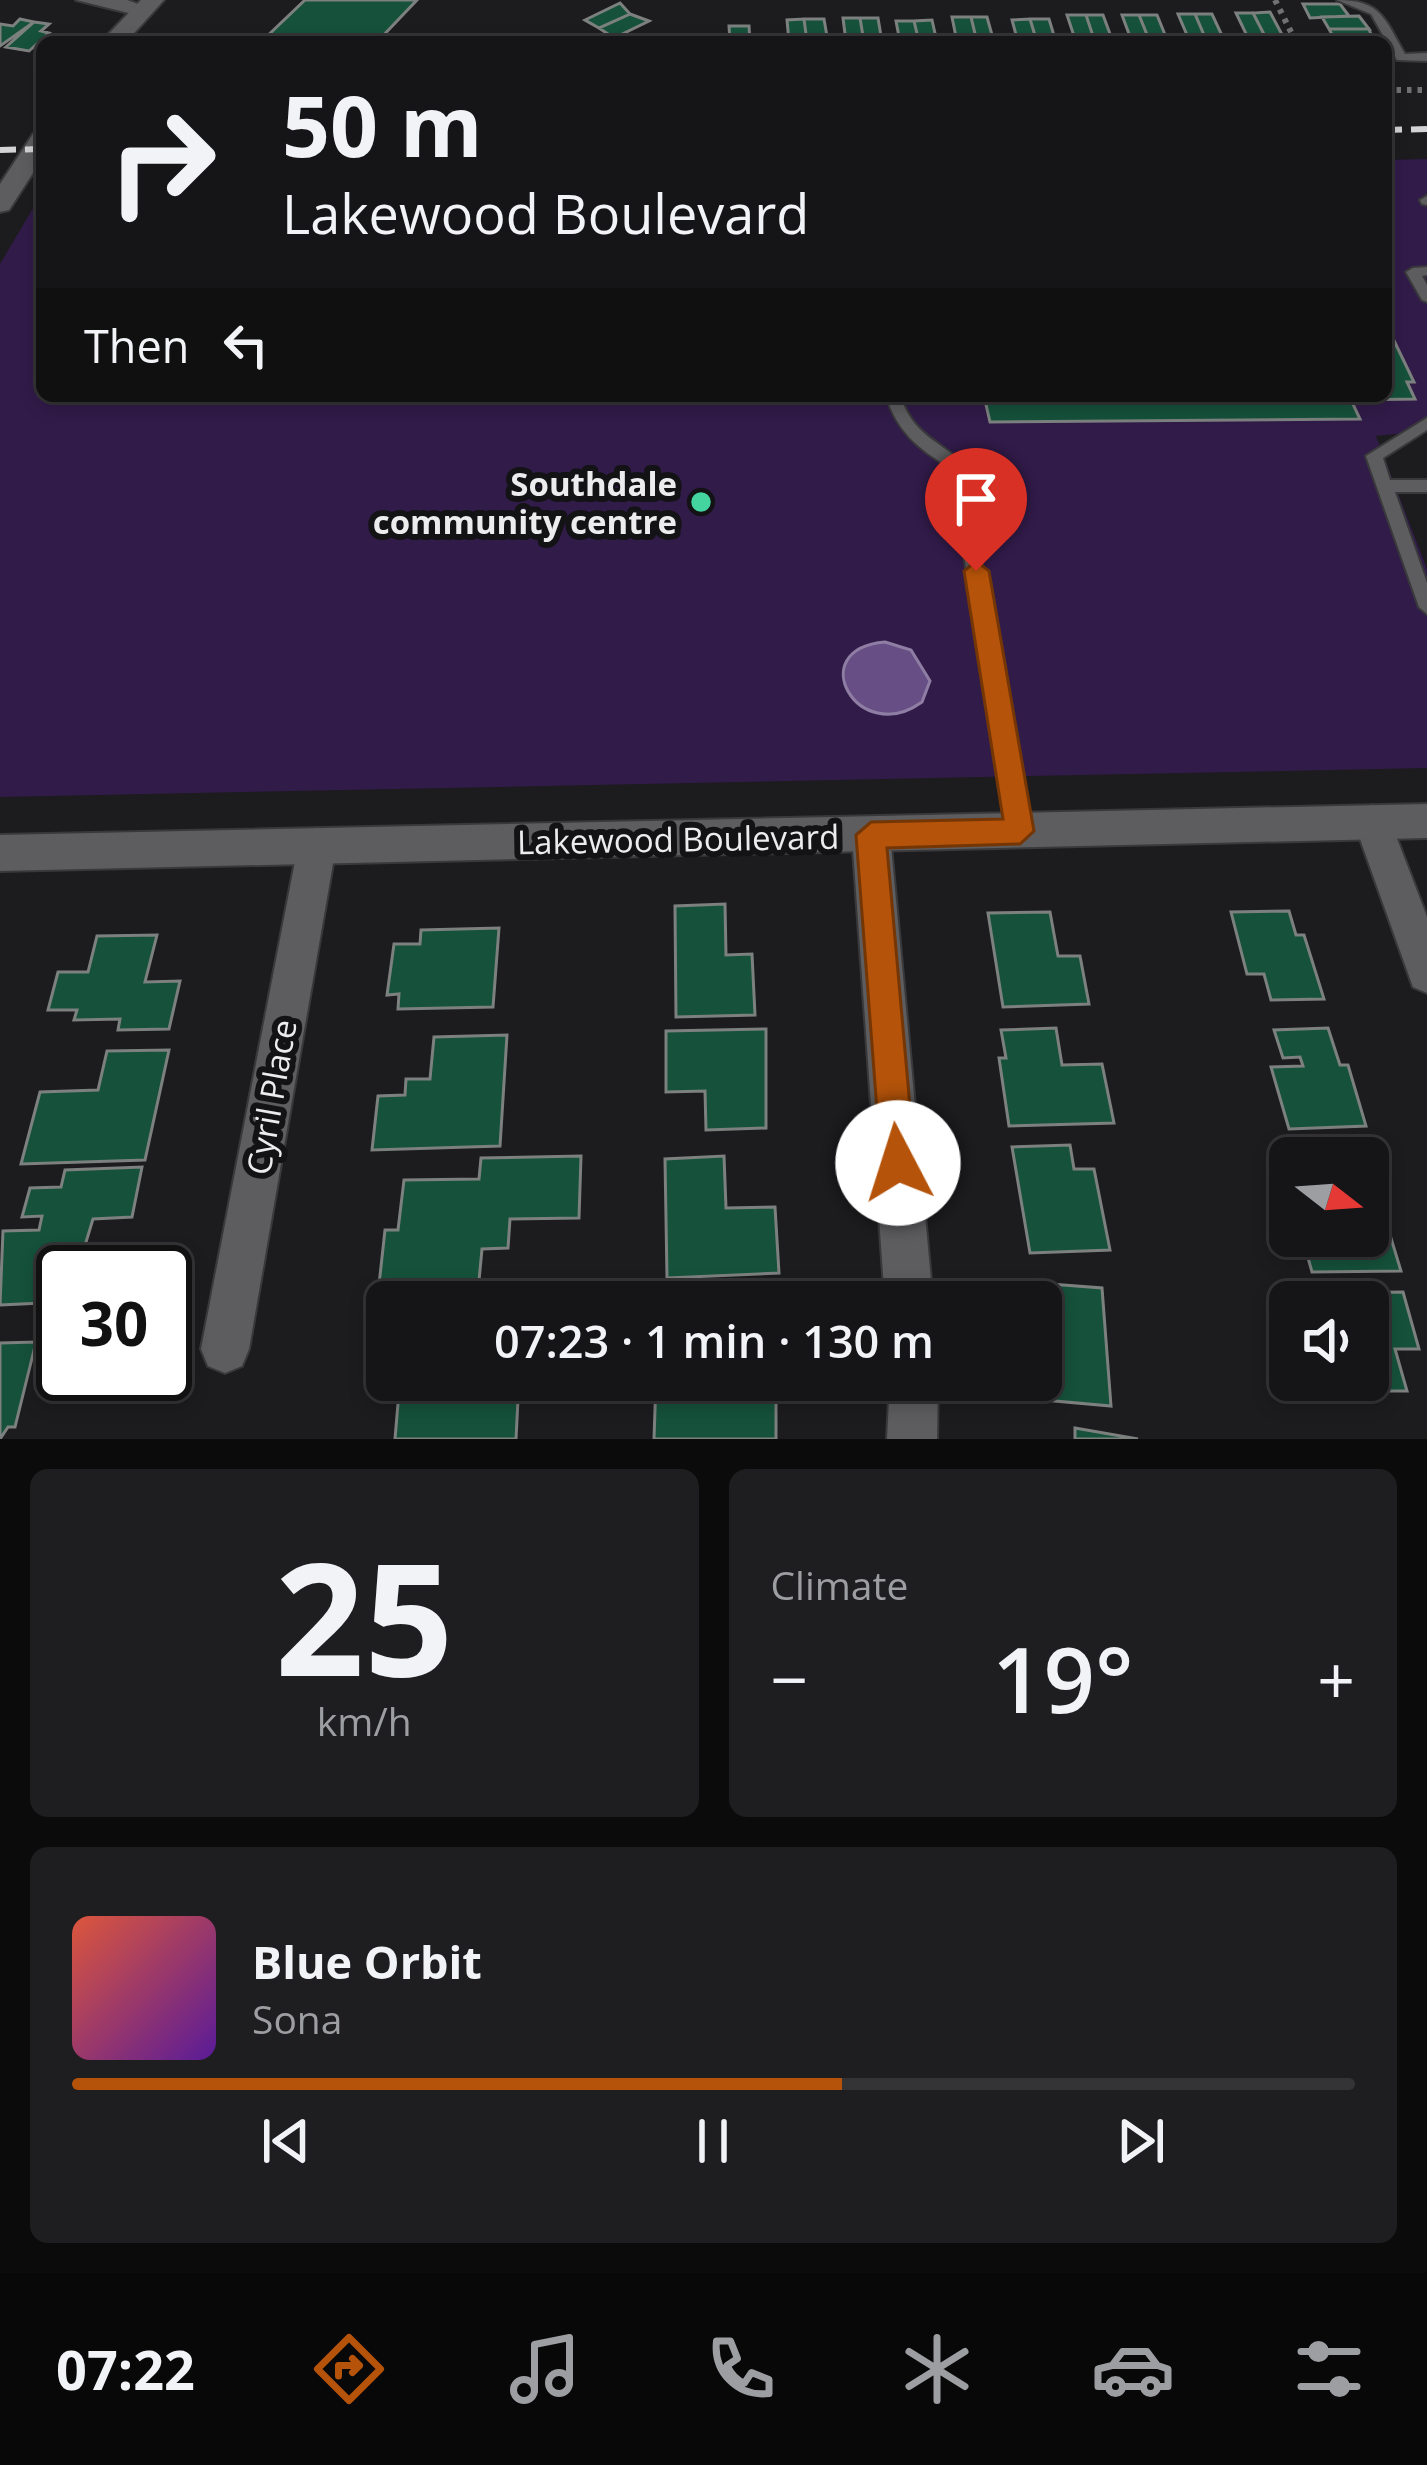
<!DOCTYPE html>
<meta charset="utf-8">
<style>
body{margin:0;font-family:"Open Sans",sans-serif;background:#1e1d1f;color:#f1f3f6;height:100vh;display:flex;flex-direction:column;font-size:45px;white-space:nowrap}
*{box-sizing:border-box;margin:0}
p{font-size:39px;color:#9d9ea1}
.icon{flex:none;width:66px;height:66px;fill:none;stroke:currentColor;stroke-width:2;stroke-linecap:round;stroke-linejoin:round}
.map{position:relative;height:1439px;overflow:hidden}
.details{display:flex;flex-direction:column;gap:30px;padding:30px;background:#0c0b0c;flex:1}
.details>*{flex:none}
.guide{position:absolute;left:36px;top:36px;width:1356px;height:366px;border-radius:18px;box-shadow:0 6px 18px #0003,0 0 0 3px #343335;background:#151416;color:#f1f3f6;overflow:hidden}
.needle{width:78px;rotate:107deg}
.fabs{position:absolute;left:1269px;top:1137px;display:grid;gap:24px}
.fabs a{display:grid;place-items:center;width:120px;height:120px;border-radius:18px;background:#151416;box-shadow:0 6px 18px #0003,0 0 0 3px #343335;font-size:60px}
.speed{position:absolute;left:36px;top:1245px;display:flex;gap:24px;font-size:60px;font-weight:700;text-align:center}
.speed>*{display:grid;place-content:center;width:156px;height:156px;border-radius:50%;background:#151416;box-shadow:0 6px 18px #0003,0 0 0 3px #343335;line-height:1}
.speed .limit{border:6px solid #111;border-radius:18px;background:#fff;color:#111}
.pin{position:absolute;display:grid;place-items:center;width:102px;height:102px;color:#fff;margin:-123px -51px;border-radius:50% 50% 50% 0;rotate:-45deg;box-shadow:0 0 12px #0007}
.pin .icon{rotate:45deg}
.me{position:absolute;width:132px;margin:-66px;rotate:355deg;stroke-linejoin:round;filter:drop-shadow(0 0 9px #0008)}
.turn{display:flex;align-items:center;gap:42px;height:252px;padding:0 48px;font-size:54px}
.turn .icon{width:156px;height:156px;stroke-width:2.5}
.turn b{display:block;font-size:84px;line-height:102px}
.then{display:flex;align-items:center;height:114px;padding:0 48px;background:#0003;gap:24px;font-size:45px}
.big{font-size:90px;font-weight:600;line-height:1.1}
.details .card{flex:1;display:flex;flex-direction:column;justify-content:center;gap:18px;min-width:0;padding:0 42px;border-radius:18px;background:#1e1d1f}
.details .dial{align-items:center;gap:0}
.dial b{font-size:156px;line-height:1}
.song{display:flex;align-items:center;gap:36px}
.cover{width:144px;height:144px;border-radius:18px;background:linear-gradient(135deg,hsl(10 70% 55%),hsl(270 70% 35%))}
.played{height:12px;border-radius:6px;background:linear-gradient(90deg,#b45309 60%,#343335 60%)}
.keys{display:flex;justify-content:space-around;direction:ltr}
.heat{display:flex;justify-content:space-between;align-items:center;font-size:66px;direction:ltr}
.details .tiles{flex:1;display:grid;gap:30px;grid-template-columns:1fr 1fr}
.card:last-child{grid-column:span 2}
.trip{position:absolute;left:366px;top:1281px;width:696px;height:120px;border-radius:18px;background:#151416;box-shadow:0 6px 18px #0003,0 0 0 3px #343335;font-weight:600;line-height:120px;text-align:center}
.menu{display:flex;height:192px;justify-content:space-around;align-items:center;background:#080809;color:#9d9ea1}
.menu .icon{width:84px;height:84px}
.menu .active{color:#b45309}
.menu b{font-size:54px;color:#f1f3f6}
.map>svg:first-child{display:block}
.green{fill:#311b49}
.water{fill:#674f85;stroke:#8f7ea4;stroke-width:3}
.building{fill:#15513b;stroke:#7c807e;stroke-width:3}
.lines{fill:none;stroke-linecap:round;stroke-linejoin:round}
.lane-casing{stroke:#39393b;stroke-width:4}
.street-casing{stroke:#39393b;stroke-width:4}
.secondary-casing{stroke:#39393b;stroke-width:4}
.path{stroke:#717173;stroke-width:6;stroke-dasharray:4.5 6;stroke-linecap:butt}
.lane{fill:#5d5c5f;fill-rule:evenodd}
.street{fill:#5d5c5f;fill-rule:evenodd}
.secondary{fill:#5d5c5f;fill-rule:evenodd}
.rail{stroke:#d4d4d6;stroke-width:6;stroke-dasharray:16 9;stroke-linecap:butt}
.route{fill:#b45309;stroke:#753606;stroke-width:3}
.poi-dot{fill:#44d49f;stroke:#131215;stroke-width:4.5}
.labels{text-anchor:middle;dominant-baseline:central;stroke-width:12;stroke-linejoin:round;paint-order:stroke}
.poi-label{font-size:33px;font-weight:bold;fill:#ececee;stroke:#131215;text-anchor:end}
.street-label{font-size:33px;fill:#ececee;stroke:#131215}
</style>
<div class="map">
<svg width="1427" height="1439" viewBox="0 0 1427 1439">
<rect width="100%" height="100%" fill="#1c1b1e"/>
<!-- green -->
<path class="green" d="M1427 159V431L1376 436 1427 569V768L0 797V264L42 193V396H1386V160Z"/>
<!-- water -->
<path class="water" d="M885 642 911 650 930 681 922 702C858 748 802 649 885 642Z"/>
<!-- building -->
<path class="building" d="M305 0H417L377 42H261Z
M620 3 630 14 599 28 585 20Z
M1303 4H1340L1349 16 1310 18Z
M1270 12 1286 42H1268L1253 13Z
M1236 13H1253L1268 42H1250Z
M630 14 649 21 614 38 599 28Z
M1178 14H1195L1207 42H1190Z
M1195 14H1212L1225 42H1207Z
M1067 15H1086L1095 42H1076Z
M1086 15H1103L1113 42H1095Z
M1122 15H1139L1150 42H1132Z
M1139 15H1157L1168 42H1150Z
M1359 16 1369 29H1329L1322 17Z
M952 17H971L977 42H957Z
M971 17H987L994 42H977Z
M843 18H860L864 42H846Z
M860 18H878L882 42H864Z
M20 19 34 22 0 46V24L13 26Z
M804 19H824L828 42H807Z
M804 19 807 42H789L787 20Z
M1030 19H1049L1056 42H1037Z
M1030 19 1037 42H1018L1012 20Z
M932 20 937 42H919L914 21Z
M896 21H914L919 42H900Z
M34 22 49 24 41 31 49 33 29 51 6 47Z
M729 26H749L750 42H730Z
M1329 29H1369L1373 40H1335Z
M1386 324 1414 382H1407L1415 399 1351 400 1360 419 990 422 984 396H1386Z
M725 904 726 955 752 954 755 1015 676 1017 675 906Z
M1289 911 1296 935H1304L1324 999 1271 1000 1264 974H1247L1231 912Z
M1050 912 1058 956H1080L1089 1004 1003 1007 988 913Z
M499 928 493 1007 398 1009 399 994 387 995 394 944H420L421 930Z
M157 935 145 982 180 981 169 1029 118 1030 120 1019 74 1020 77 1010H48L58 972H88L97 936Z
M1056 1028 1062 1065 1102 1064 1114 1123 1009 1126 999 1058H1006L1001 1030Z
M1328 1028 1340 1065H1348L1366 1126 1289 1129 1271 1067 1303 1066 1300 1057 1283 1058 1274 1030Z
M766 1029V1128L706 1130 705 1091 666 1092V1031Z
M507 1035 500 1146 372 1150 378 1096 405 1095 406 1079H430L434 1037Z
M169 1050 145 1160 21 1164 40 1092 98 1090 107 1051Z
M1070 1145 1074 1169H1094L1110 1250 1030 1253 1012 1147Z
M1336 1153 1338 1158H1290V1189L1280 1154Z
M581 1156 579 1218 510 1219 508 1248 482 1249 478 1291 378 1294 385 1230H398L404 1180 479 1179 481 1158Z
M724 1156 726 1208 775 1207 779 1273 667 1278 665 1159Z
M142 1167 132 1217 93 1219 77 1272H63V1302L0 1305 3 1231 39 1230 42 1216 22 1217 30 1188 61 1187 65 1170Z
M1368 1192H1377L1401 1271 1312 1272 1303 1240H1287L1277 1204H1290V1236H1368Z
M1037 1283 1102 1288 1111 1406 1044 1400Z
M1403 1292 1419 1349H1395L1407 1391H1341L1338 1380H1368V1302H1319L1317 1293Z
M36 1342 15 1427H8L0 1439V1343Z
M400 1380H519L516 1439H395Z
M656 1380H776V1439H654Z
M1075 1428 1138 1439H1075Z"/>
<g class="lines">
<!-- lane casing -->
<g class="lane-casing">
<path id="lane" d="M1337 0C1382 0 1385 20 1405 54L1427 53V61L1397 60 1371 14Z
M1427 196V205L1422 204 1420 200Z
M1427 267V275L1422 276 1427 285V302L1422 300 1406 272 1413 268Z
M886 396H900C914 436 937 439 964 464L1030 831 1027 837 1020 840 1013 837 1010 831 949 467C918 449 897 431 886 396Z
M1427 418V430L1383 458 1390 480H1427V492H1395L1427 583V614L1419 607 1366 456Z"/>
</g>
<!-- street casing -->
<g class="street-casing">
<path id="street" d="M76 0H127L152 9 141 16Z
M1373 805 1386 810 1427 917V993L1413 987 1354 822 1360 810Z
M871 818 885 823 890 835 933 1302H885L852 835 857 823Z
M317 828 331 834 336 846 249 1349 242 1366 225 1373 208 1366 201 1349 298 846 303 834Z
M890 1380H938L937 1439H887Z"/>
</g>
<!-- secondary casing -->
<g class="secondary-casing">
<path id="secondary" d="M141 0H164L126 42H101Z
M42 132V159L9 210 0 212V184L33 134Z
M1427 804V838L0 871V835Z"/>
</g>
<!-- path -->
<path class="path" d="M1275 0 1296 42
M1386 90H1427"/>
<!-- lane -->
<use href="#lane" class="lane"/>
<!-- street -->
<use href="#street" class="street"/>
<!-- secondary -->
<use href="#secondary" class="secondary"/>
<!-- rail -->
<path class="rail" d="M1386 130 1427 129
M0 150 42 149"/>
</g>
<!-- route -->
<path class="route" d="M976 561 989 571 1034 831 1020 844 887 848 915 1163 910 1175 898 1180 886 1175 881 1163 856 835 871 822 1003 819 964 571Z"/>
<!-- markers -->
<circle class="poi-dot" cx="701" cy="502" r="12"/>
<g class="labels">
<!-- poi labels -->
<g class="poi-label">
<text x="677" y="483">Southdale<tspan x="677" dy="38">community centre</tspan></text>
</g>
<!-- street labels -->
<g class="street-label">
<text transform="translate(678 839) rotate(-1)">Lakewood Boulevard</text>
<text transform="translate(271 1097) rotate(-80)">Cyril Place</text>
</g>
</g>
</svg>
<div class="fabs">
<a><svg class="needle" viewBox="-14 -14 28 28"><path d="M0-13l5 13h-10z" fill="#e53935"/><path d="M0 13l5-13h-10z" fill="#9d9ea1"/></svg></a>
<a><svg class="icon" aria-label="sound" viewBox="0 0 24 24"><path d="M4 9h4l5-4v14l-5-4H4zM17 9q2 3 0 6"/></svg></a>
</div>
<div class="speed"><div class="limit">30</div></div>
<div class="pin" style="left:976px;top:571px;background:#d93025"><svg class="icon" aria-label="arrive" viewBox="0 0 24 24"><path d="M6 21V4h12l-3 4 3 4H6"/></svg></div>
<svg class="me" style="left:898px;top:1163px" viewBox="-20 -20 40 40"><circle r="19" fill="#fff"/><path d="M0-13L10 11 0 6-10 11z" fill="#b45309"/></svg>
<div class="trip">07:23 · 1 min · 130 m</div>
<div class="guide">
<div class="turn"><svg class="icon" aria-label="right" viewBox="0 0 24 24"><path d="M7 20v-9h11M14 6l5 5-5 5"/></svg><div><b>50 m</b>Lakewood Boulevard</div></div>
<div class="then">Then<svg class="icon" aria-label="left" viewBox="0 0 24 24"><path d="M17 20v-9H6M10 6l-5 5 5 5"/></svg></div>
</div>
</div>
<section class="details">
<div class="tiles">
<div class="card dial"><b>25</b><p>km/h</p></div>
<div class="card"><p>Climate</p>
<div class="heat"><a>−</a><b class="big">19°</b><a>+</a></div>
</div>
<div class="card">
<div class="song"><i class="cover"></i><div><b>Blue Orbit</b><p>Sona</p></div></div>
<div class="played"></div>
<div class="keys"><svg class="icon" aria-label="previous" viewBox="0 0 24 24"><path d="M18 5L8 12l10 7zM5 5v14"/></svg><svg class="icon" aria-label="pause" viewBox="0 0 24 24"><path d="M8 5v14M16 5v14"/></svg><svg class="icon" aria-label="next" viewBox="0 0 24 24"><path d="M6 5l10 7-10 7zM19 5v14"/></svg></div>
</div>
</div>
</section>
<nav class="menu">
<b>07:22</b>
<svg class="icon active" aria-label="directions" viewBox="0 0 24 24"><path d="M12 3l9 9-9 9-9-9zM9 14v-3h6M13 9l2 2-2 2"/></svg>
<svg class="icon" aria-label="music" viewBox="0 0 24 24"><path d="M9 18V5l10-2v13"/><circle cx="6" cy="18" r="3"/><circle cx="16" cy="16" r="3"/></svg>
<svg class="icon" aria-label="phone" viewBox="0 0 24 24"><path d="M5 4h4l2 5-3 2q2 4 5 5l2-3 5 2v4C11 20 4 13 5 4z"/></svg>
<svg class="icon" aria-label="climate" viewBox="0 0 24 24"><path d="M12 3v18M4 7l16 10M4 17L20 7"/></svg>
<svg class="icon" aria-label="car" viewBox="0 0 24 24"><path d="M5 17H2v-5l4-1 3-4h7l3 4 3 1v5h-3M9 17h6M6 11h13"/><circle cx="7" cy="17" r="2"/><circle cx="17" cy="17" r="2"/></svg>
<svg class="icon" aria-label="filters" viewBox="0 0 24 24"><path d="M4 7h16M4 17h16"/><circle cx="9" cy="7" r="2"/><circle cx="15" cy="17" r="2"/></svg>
</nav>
